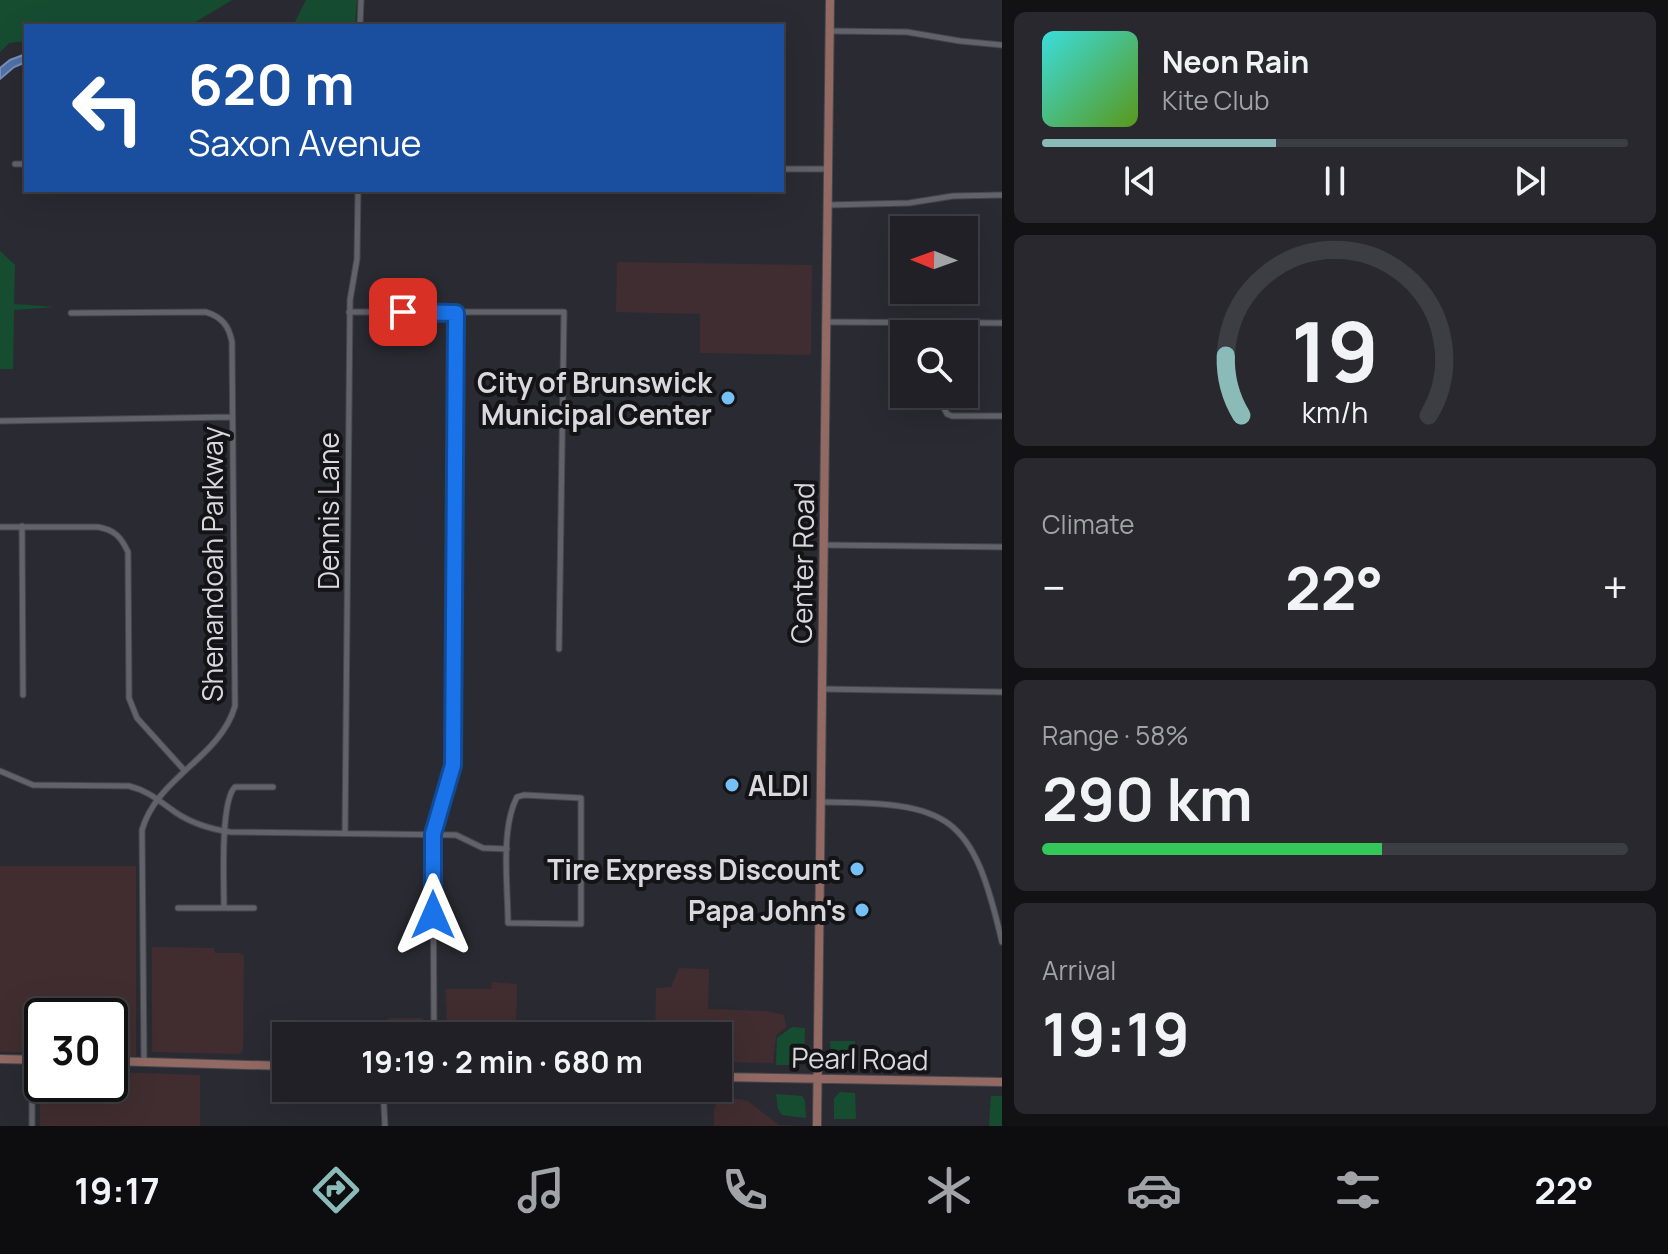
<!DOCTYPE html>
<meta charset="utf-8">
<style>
body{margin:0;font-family:Manrope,sans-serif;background:#28282e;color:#f1f3f6;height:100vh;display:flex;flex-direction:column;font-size:30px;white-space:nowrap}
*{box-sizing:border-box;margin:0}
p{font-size:26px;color:#a2a3a7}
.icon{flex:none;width:44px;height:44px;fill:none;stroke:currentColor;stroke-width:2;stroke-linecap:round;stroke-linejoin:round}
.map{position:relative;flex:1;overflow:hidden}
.sheet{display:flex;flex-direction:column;gap:12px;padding:12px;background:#121215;width:666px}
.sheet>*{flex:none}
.hud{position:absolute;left:24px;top:24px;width:760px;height:168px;border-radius:0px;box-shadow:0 8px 32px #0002,0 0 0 2px #3d3e43;background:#1a4fa0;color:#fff;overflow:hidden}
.needle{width:52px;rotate:271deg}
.buttons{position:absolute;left:890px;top:216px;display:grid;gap:16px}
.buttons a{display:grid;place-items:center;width:88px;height:88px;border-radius:0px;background:#202026;box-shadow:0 8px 32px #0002,0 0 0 2px #3d3e43;font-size:40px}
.speed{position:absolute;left:24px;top:998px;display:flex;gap:16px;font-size:40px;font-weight:700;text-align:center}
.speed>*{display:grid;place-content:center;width:104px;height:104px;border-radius:50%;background:#202026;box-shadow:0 8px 32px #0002,0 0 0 2px #3d3e43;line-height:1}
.speed .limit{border:4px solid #111;border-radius:12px;background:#fff;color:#111}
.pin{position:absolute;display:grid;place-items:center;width:68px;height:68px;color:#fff;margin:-34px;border-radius:16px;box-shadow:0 4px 12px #0006}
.me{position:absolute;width:88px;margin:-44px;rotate:0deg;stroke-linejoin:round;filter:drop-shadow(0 0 6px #0008)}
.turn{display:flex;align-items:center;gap:28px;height:168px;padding:0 32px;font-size:36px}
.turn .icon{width:104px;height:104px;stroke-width:2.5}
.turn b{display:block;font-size:56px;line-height:68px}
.big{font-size:60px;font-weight:700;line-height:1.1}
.sheet .card{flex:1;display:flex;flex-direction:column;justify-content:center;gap:12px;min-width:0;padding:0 28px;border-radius:12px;background:#28282e}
.sheet .dial{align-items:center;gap:0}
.dial svg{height:208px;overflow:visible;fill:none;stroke:#3d3e43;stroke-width:7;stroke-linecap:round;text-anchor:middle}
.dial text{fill:#f1f3f6;stroke:none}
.song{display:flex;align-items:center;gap:24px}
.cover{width:96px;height:96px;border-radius:12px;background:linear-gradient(135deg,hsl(180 70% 55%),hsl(90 70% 35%))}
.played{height:8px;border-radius:4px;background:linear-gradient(90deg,#8bbbb9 40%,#3d3e43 40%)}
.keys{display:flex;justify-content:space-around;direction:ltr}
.heat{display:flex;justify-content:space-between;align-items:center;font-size:44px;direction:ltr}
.charge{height:12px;border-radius:6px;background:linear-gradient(90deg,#34c759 58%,#3d3e43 0)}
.trip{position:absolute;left:272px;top:1022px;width:460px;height:80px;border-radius:0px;background:#202026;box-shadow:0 8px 32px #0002,0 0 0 2px #3d3e43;font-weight:700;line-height:80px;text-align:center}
.tabs{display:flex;height:128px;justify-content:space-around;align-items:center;background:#0d0d0f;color:#a2a3a7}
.tabs .icon{width:56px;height:56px}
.tabs .selected{color:#8bbbb9}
.tabs b{font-size:36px;color:#f1f3f6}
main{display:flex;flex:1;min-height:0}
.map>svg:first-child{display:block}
.commercial{fill:#412d2f}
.medical{fill:#402d32}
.green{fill:#164d31}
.water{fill:#5071ab;stroke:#7990ba;stroke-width:2}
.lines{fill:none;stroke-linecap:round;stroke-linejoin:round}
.minor-casing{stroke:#46474d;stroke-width:7}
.primary-casing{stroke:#46474d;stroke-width:10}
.minor{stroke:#62636a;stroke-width:5}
.primary{stroke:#936a63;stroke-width:8}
.route-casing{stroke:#114b97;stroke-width:20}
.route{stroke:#1a73e8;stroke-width:14}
.poi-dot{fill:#75c0f6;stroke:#141417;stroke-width:3}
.labels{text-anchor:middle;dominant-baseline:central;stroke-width:8;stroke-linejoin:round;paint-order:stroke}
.poi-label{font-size:28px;font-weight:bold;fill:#d8d8dd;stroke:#141417;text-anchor:end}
.street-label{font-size:28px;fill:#d8d8dd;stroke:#141417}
</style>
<main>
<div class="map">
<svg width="1002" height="1126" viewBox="0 0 1002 1126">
<rect width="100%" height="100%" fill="#2a2b32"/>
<!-- commercial -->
<path class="commercial" d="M0 866H136V1056L110 1055V1016H42V1053L0 1052Z
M152 947 214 948 215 953H239L244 955 243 1050 239 1054 152 1052Z
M679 968 709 969 708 1009 766 1011 784 1015 786 1027 776 1036 773 1063 718 1062V1036H655L656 988 671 987Z
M492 982 517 984 516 1036H447L446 989H491Z
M390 1018H423V1036H385V1022Z
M110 1072 200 1075V1126H40V1076L42 1075V1084H110Z
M731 1093 732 1098 748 1101 779 1125 803 1126H714V1110L721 1094Z"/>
<!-- medical -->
<path class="medical" d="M617 262 812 265 811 355 700 353V314L616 312Z"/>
<!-- green -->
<path class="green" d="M0 0H232L189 26H26V41L9 43 0 52Z
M306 0H357L355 26H293Z
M0 251 15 265 14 304 55 307 14 310 13 369H0Z
M792 1027 805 1028 804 1060 800 1065H776L777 1038Z
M830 1041H855L854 1064 832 1062Z
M840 1092 855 1093 856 1119H834V1098Z
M776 1094 802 1096 805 1101 806 1118 782 1115 778 1109Z
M991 1096H1002V1126H989Z"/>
<!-- water -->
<path class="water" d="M26 54V62L14 67 0 79V68L10 60Z"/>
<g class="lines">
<!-- minor casing -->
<g class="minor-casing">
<path id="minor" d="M360 26 361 0
M830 31 907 32 960 41 1002 45
M15 164H26
M782 169H828
M828 205 909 203 953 196 1002 195
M349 312H564L559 649
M71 313 206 312C222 317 229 326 232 342L235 706C220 758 157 777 142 830L144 1062
M826 322 1002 323
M945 394 944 408 947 414 952 416H1002
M0 421 231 417
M22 526 23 695
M0 527H98C115 530 121 537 128 552L129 698 137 718 185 771
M824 545 1002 547
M823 689 1002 692
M0 771 33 785 129 786C149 791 159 801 175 812 191 823 210 829 230 832L456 835 483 848 507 849
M524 795 581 798V924L508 923C508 887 500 830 517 797Z
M821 802C951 803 972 813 1002 942
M345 833 350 300 357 259 358 190
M178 908H254
M224 908C224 884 220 801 235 787H273
M434 1036 433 834 453 765 456 313
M383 1088 385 1126
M32 1126V1060"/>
</g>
<!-- primary casing -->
<g class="primary-casing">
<path id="primary" d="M0 1059 42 1060
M110 1061 286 1066
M718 1077 1002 1082
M817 1126 830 0"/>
</g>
<!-- minor -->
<use href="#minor" class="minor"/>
<!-- primary -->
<use href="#primary" class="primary"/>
</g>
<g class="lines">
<!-- route casing -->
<g class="route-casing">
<path id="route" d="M403 312 456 313 453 765 433 834V915"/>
</g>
<!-- route -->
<use href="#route" class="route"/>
</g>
<!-- markers -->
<g class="poi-dot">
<circle cx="728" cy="398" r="8"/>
<circle cx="732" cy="785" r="8"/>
<circle cx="857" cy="869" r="8"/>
<circle cx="862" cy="910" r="8"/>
</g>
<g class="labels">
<!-- poi labels -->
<g class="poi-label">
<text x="712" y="382">City of Brunswick<tspan x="712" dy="32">Municipal Center</tspan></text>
<text x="748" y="785" text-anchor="start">ALDI</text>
<text x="841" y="869">Tire Express Discount</text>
<text x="846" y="910">Papa John's</text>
</g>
<!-- street labels -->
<g class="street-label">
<text transform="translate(328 511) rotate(-90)">Dennis Lane</text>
<text transform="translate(802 563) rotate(-89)">Center Road</text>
<text transform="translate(212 564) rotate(-90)">Shenandoah Parkway</text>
<text transform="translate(860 1058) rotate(1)">Pearl Road</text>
</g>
</g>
</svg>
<div class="buttons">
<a><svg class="needle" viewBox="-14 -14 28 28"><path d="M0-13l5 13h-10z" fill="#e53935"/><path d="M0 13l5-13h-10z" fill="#a2a3a7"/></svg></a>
<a><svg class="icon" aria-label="search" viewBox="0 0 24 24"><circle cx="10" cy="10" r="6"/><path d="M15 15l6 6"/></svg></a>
</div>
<div class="speed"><div class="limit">30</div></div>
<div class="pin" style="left:403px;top:312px;background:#d93025"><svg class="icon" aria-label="arrive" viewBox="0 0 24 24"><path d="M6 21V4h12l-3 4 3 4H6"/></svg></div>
<svg class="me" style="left:433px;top:915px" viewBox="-20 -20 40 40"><path d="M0-17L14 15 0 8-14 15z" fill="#1a73e8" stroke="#fff" stroke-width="4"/></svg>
<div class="trip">19:19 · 2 min · 680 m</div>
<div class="hud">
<div class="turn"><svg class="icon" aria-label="left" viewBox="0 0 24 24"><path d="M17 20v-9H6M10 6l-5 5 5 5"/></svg><div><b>620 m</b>Saxon Avenue</div></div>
</div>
</div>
<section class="sheet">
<div class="card">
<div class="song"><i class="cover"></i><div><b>Neon Rain</b><p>Kite Club</p></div></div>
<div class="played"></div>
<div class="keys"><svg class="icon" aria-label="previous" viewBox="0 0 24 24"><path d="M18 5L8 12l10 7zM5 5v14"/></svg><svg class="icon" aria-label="pause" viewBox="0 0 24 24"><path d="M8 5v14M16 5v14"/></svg><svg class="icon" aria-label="next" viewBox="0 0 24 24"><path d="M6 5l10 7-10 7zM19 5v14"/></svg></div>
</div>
<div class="card dial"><svg viewBox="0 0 100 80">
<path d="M14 69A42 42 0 1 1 86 69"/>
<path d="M14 69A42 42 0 0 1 8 46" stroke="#8bbbb9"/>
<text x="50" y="56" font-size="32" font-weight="700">19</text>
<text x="50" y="72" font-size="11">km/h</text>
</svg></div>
<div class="card"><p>Climate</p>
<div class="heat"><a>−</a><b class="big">22°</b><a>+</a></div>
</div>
<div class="card"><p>Range · 58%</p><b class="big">290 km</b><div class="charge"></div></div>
<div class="card"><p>Arrival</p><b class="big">19:19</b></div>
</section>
</main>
<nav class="tabs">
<b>19:17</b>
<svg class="icon selected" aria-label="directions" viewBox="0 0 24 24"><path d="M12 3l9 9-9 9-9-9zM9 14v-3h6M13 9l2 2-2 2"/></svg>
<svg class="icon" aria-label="music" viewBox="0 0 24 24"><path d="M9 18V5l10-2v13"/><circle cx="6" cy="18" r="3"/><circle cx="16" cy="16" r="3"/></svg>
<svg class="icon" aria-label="phone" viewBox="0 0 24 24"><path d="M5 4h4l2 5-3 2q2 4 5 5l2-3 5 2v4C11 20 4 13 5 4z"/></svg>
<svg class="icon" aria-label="climate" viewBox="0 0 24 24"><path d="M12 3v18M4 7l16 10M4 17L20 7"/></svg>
<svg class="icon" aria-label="car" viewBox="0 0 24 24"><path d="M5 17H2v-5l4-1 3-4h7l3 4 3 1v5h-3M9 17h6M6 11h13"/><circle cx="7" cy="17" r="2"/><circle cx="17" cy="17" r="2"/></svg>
<svg class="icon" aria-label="filters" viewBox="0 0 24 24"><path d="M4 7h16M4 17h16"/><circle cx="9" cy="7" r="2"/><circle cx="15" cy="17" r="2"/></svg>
<b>22°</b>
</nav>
